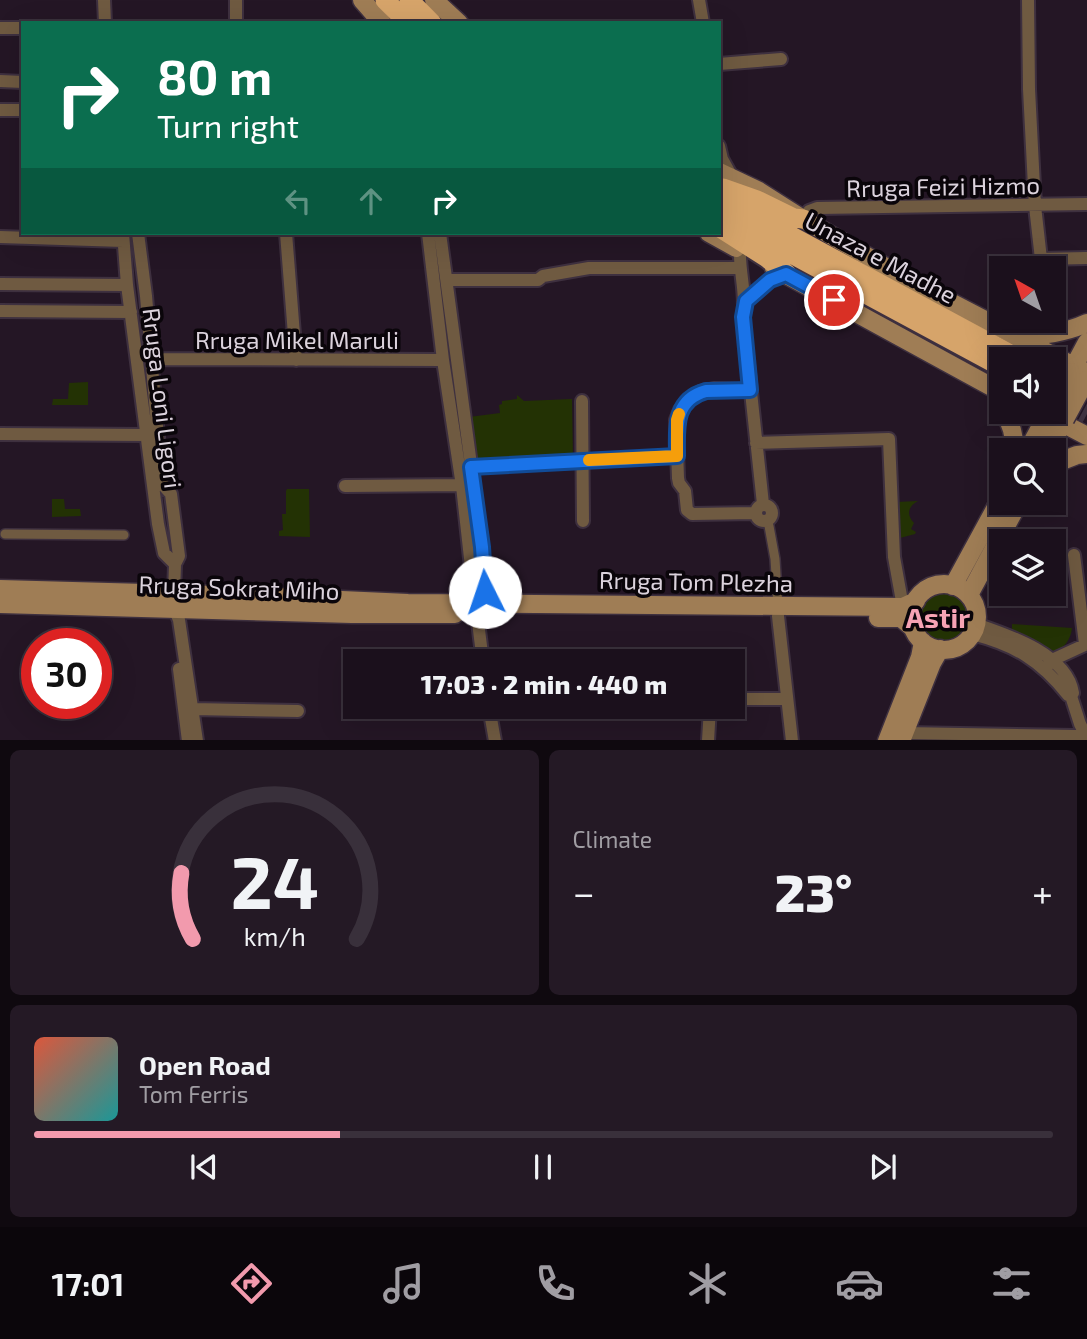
<!DOCTYPE html>
<meta charset="utf-8">
<style>
body{margin:0;font-family:"Exo 2",sans-serif;background:#241925;color:#f1f3f6;height:100vh;display:flex;flex-direction:column;font-size:26px;white-space:nowrap}
*{box-sizing:border-box;margin:0}
p{font-size:23px;color:#a09da3}
.icon{flex:none;width:38px;height:38px;fill:none;stroke:currentColor;stroke-width:2;stroke-linecap:round;stroke-linejoin:round}
.map{position:relative;height:740px;overflow:hidden}
.panel{display:flex;flex-direction:column;gap:10px;padding:10px;background:#0f090f;flex:1}
.panel>*{flex:none}
.banner{position:absolute;left:21px;top:21px;width:700px;height:214px;border-radius:0px;box-shadow:0 7px 28px #0002,0 0 0 2px #39303b;background:#0b6e4f;color:#fff;overflow:hidden}
.needle{width:46px;rotate:320deg}
.buttons{position:absolute;left:989px;top:256px;display:grid;gap:14px}
.buttons a{display:grid;place-items:center;width:77px;height:77px;border-radius:0px;background:#1b101c;box-shadow:0 7px 28px #0002,0 0 0 2px #39303b;font-size:35px}
.speed{position:absolute;left:21px;top:628px;display:flex;gap:14px;font-size:35px;font-weight:700;text-align:center}
.speed>*{display:grid;place-content:center;width:91px;height:91px;border-radius:50%;background:#1b101c;box-shadow:0 7px 28px #0002,0 0 0 2px #39303b;line-height:1}
.speed .limit{border:10px solid #d22;background:#fff;color:#111}
.pin{position:absolute;display:grid;place-items:center;width:60px;height:60px;color:#fff;margin:-30px;border:4px solid #fff;border-radius:50%;box-shadow:0 2px 7px #0007}
.me{position:absolute;width:77px;margin:-38px;rotate:356deg;stroke-linejoin:round;filter:drop-shadow(0 0 5px #0008)}
.turn{display:flex;align-items:center;gap:24px;height:147px;padding:0 21px;font-size:32px}
.turn .icon{width:91px;height:91px;stroke-width:2.5}
.turn b{display:block;font-size:49px;line-height:60px}
.lanes{display:flex;align-items:center;height:66px;padding:0 21px;background:#0003;justify-content:center;gap:35px;direction:ltr}
.lanes .off{opacity:.35}
.big{font-size:52px;font-weight:800;line-height:1.1}
.panel .tile{flex:1;display:flex;flex-direction:column;justify-content:center;gap:10px;min-width:0;padding:0 24px;border-radius:10px;background:#241925}
.panel .dial{align-items:center;gap:0}
.dial svg{height:182px;overflow:visible;fill:none;stroke:#39303b;stroke-width:7;stroke-linecap:round;text-anchor:middle}
.dial text{fill:#f1f3f6;stroke:none}
.song{display:flex;align-items:center;gap:21px}
.cover{width:84px;height:84px;border-radius:10px;background:linear-gradient(135deg,hsl(10 70% 55%),hsl(180 70% 35%))}
.played{height:7px;border-radius:4px;background:linear-gradient(90deg,#f29aad 30%,#39303b 30%)}
.keys{display:flex;justify-content:space-around;direction:ltr}
.heat{display:flex;justify-content:space-between;align-items:center;font-size:38px;direction:ltr}
.panel .tiles{flex:1;display:grid;gap:10px;grid-template-columns:1fr 1fr}
.tile:last-child{grid-column:span 2}
.trip{position:absolute;left:343px;top:649px;width:402px;height:70px;border-radius:0px;background:#1b101c;box-shadow:0 7px 28px #0002,0 0 0 2px #39303b;font-weight:800;line-height:70px;text-align:center}
.dock{display:flex;height:112px;justify-content:space-around;align-items:center;background:#0b060b;color:#a09da3}
.dock .icon{width:49px;height:49px}
.dock .current{color:#f29aad}
.dock b{font-size:32px;color:#f1f3f6}
.map>svg:first-child{display:block}
.green{fill:#233204}
.lines{fill:none;stroke-linecap:round;stroke-linejoin:round}
.trunk-tunnel{stroke:#3f3240;stroke-width:19;stroke-dasharray:19 10;stroke-linecap:butt}
.pedestrian-casing{stroke:#3e303f;stroke-width:12}
.minor-casing{stroke:#3e303f;stroke-width:16}
.secondary-casing{stroke:#3e303f;stroke-width:21}
.trunk-casing{stroke:#3e303f;stroke-width:23}
.pedestrian{stroke:#6f5a41;stroke-width:9}
.minor{stroke:#6f5a41;stroke-width:12}
.secondary{stroke:#9f7d55;stroke-width:18}
.trunk{stroke:#d6a46a;stroke-width:19}
.secondary-bridge-casing{stroke:#3e303f;stroke-width:21;stroke-linecap:butt}
.secondary-bridge{stroke:#9f7d55;stroke-width:18}
.route-casing{stroke:#114b97;stroke-width:18}
.route{stroke:#1a73e8;stroke-width:12}
.slow{stroke:#f59e0b;stroke-width:12}
.labels{text-anchor:middle;dominant-baseline:central;stroke-width:7;stroke-linejoin:round;paint-order:stroke}
.street-label{font-size:24px;fill:#dbd2dc;stroke:#0a050a}
.quarter-label{font-size:28px;font-weight:bold;fill:#f6a3b4;stroke:#0a050a}
</style>
<div class="map">
<svg width="1087" height="741" viewBox="0 0 1087 741">
<rect width="100%" height="100%" fill="#241625"/>
<!-- green -->
<path class="green" d="M88 382V405H52L53 399H68L69 383Z
M517 395 524 401 572 399 573 458 478 461 474 457 469 417 500 413 499 405 502 404V401L517 399Z
M287 489H309L310 537 279 536V531L283 530 282 514H286V491Z
M52 499H64L65 509H80L81 516 52 517Z
M918 501C908 506 906 515 914 523L911 529 916 532 915 534 900 538 898 536 896 502Z
M919 618a26 26 0 1 1 52 0a26 26 0 1 1-52 0Z
M1012 624 1072 628C1071 639 1064 649 1053 653L1033 640 1012 630Z"/>
<g class="lines">
<!-- trunk-tunnel -->
<path class="trunk-tunnel" d="M1057 398 1087 414"/>
<!-- pedestrian casing -->
<g class="pedestrian-casing">
<path id="pedestrian" d="M769 526 775 559 778 607
M5 534 124 535"/>
</g>
<!-- minor casing -->
<g class="minor-casing">
<path id="minor" d="M104 0 105 23
M236 0V23
M699 0 703 23
M1028 0 1029 89 1035 206 1042 268
M0 28H23
M719 64 781 59
M0 81 23 82
M0 110H23
M719 146 722 159 732 177
M803 219 809 211 817 208 1087 204
M123 233 127 285 158 524 164 553 175 564
M138 233 146 296 162 484 171 494 179 556 175 564 174 594
M286 233 296 360
M428 233 443 360 462 486 475 603
M440 233 482 547 486 603
M0 237 123 241
M740 250C739 273 747 294 743 317L763 504
M1040 259 1087 258
M447 280H538L543 276 589 268H739
M0 284 127 285
M746 301 770 280 787 274
M0 311 131 312
M151 359 443 360
M750 390 714 389 700 392 693 397 680 410 676 420 678 478 679 483 685 491 687 510 692 514 756 513
M582 401 583 521
M0 434 147 435
M756 443 889 439 894 557 903 607
M471 467 677 456
M345 486 467 485
M756 513a8 8 0 1 1 16 0a8 8 0 1 1-16 0Z
M1074 555 1085 644
M175 610 179 620 197 741
M477 614 483 662
M778 616 792 741
M976 624C1008 635 1067 654 1073 693L1071 696 1080 724 1087 738
M972 634C1015 645 1040 660 1068 695L1071 696
M1048 665 1052 660 1087 644
M179 669 188 741
M733 699H787
M489 707 495 741
M193 709 298 711
M904 733 1075 736 1085 734
M708 741 710 707"/>
</g>
<!-- secondary casing -->
<g class="secondary-casing">
<path id="secondary" d="M362 0 382 23
M434 0 459 23
M719 172 759 191 803 219 908 280 1087 373
M709 233 736 248
M774 268 1001 392
M1019 336C1043 336 1065 333 1087 323
M1071 372 1087 342
M1005 411 1012 430 1016 450
M1039 411 1087 436
M1028 450 1049 411
M1048 450 1065 419
M1054 464 1077 455 1087 454
M911 617a33 33 0 1 1 66 0a33 33 0 1 1-66 0Z
M953 586 1001 498
M0 589 254 596 408 603 903 607 916 601
M969 595 1019 502
M0 604 352 614H455
M878 618H901L913 628
M887 741 920 657 923 642
M901 741 932 663 940 649"/>
</g>
<!-- trunk casing -->
<g class="trunk-casing">
<path id="trunk" d="M385 0 408 23
M409 0 432 23
M723 188 757 200 794 218 803 219
M719 197 1020 359
M719 215 1001 367
M720 228 767 258 787 274"/>
</g>
<!-- pedestrian -->
<use href="#pedestrian" class="pedestrian"/>
<!-- minor -->
<use href="#minor" class="minor"/>
<!-- secondary -->
<use href="#secondary" class="secondary"/>
<!-- trunk -->
<use href="#trunk" class="trunk"/>
<!-- secondary-bridge casing -->
<g class="secondary-bridge-casing">
<path id="secondary-bridge" d="M1054 403 1071 372
M1065 419 1086 380"/>
</g>
<!-- secondary-bridge -->
<use href="#secondary-bridge" class="secondary-bridge"/>
</g>
<g class="lines">
<!-- route casing -->
<g class="route-casing">
<path id="route" d="M485 592 482 547 471 467 677 456C677 429 673 400 706 391L750 390 743 317 746 301 770 280 786 274 834 300"/>
</g>
<!-- route -->
<use href="#route" class="route"/>
<!-- slow -->
<path class="slow" d="M589 460 677 456V420L679 414"/>
</g>
<g class="labels">
<!-- street labels -->
<g class="street-label">
<text transform="translate(943 186) rotate(-1)">Rruga Feizi Hizmo</text>
<text transform="translate(881 257) rotate(28)">Unaza e Madhe</text>
<text x="297" y="339">Rruga Mikel Maruli</text>
<text transform="translate(163 398) rotate(83)">Rruga Loni Ligori</text>
<text transform="translate(696 581) rotate(1)">Rruga Tom Plezha</text>
<text transform="translate(239 587) rotate(2)">Rruga Sokrat Miho</text>
</g>
<!-- quarter labels -->
<g class="quarter-label">
<text x="938" y="617">Astir</text>
</g>
</g>
</svg>
<div class="buttons">
<a><svg class="needle" viewBox="-14 -14 28 28"><path d="M0-13l5 13h-10z" fill="#e53935"/><path d="M0 13l5-13h-10z" fill="#a09da3"/></svg></a>
<a><svg class="icon" aria-label="sound" viewBox="0 0 24 24"><path d="M4 9h4l5-4v14l-5-4H4zM17 9q2 3 0 6"/></svg></a>
<a><svg class="icon" aria-label="search" viewBox="0 0 24 24"><circle cx="10" cy="10" r="6"/><path d="M15 15l6 6"/></svg></a>
<a><svg class="icon" aria-label="layers" viewBox="0 0 24 24"><path d="M12 4l9 5-9 5-9-5zM3 14l9 5 9-5"/></svg></a>
</div>
<div class="speed"><div class="limit">30</div></div>
<div class="pin" style="left:834px;top:300px;background:#d93025"><svg class="icon" aria-label="arrive" viewBox="0 0 24 24"><path d="M6 21V4h12l-3 4 3 4H6"/></svg></div>
<svg class="me" style="left:485px;top:592px" viewBox="-20 -20 40 40"><circle r="19" fill="#fff"/><path d="M0-13L10 11 0 6-10 11z" fill="#1a73e8"/></svg>
<div class="trip">17:03 · 2 min · 440 m</div>
<div class="banner">
<div class="turn"><svg class="icon" aria-label="right" viewBox="0 0 24 24"><path d="M7 20v-9h11M14 6l5 5-5 5"/></svg><div><b>80 m</b>Turn right</div></div>
<div class="lanes"><svg class="icon off" aria-label="left" viewBox="0 0 24 24"><path d="M17 20v-9H6M10 6l-5 5 5 5"/></svg><svg class="icon off" aria-label="ahead" viewBox="0 0 24 24"><path d="M12 20V5M6 11l6-6 6 6"/></svg><svg class="icon" aria-label="right" viewBox="0 0 24 24"><path d="M7 20v-9h11M14 6l5 5-5 5"/></svg></div>
</div>
</div>
<section class="panel">
<div class="tiles">
<div class="tile dial"><svg viewBox="0 0 100 80">
<path d="M14 69A42 42 0 1 1 86 69"/>
<path d="M14 69A42 42 0 0 1 9 40" stroke="#f29aad"/>
<text x="50" y="56" font-size="32" font-weight="700">24</text>
<text x="50" y="72" font-size="11">km/h</text>
</svg></div>
<div class="tile"><p>Climate</p>
<div class="heat"><a>−</a><b class="big">23°</b><a>+</a></div>
</div>
<div class="tile">
<div class="song"><i class="cover"></i><div><b>Open Road</b><p>Tom Ferris</p></div></div>
<div class="played"></div>
<div class="keys"><svg class="icon" aria-label="previous" viewBox="0 0 24 24"><path d="M18 5L8 12l10 7zM5 5v14"/></svg><svg class="icon" aria-label="pause" viewBox="0 0 24 24"><path d="M8 5v14M16 5v14"/></svg><svg class="icon" aria-label="next" viewBox="0 0 24 24"><path d="M6 5l10 7-10 7zM19 5v14"/></svg></div>
</div>
</div>
</section>
<nav class="dock">
<b>17:01</b>
<svg class="icon current" aria-label="directions" viewBox="0 0 24 24"><path d="M12 3l9 9-9 9-9-9zM9 14v-3h6M13 9l2 2-2 2"/></svg>
<svg class="icon" aria-label="music" viewBox="0 0 24 24"><path d="M9 18V5l10-2v13"/><circle cx="6" cy="18" r="3"/><circle cx="16" cy="16" r="3"/></svg>
<svg class="icon" aria-label="phone" viewBox="0 0 24 24"><path d="M5 4h4l2 5-3 2q2 4 5 5l2-3 5 2v4C11 20 4 13 5 4z"/></svg>
<svg class="icon" aria-label="climate" viewBox="0 0 24 24"><path d="M12 3v18M4 7l16 10M4 17L20 7"/></svg>
<svg class="icon" aria-label="car" viewBox="0 0 24 24"><path d="M5 17H2v-5l4-1 3-4h7l3 4 3 1v5h-3M9 17h6M6 11h13"/><circle cx="7" cy="17" r="2"/><circle cx="17" cy="17" r="2"/></svg>
<svg class="icon" aria-label="filters" viewBox="0 0 24 24"><path d="M4 7h16M4 17h16"/><circle cx="9" cy="7" r="2"/><circle cx="15" cy="17" r="2"/></svg>
</nav>
